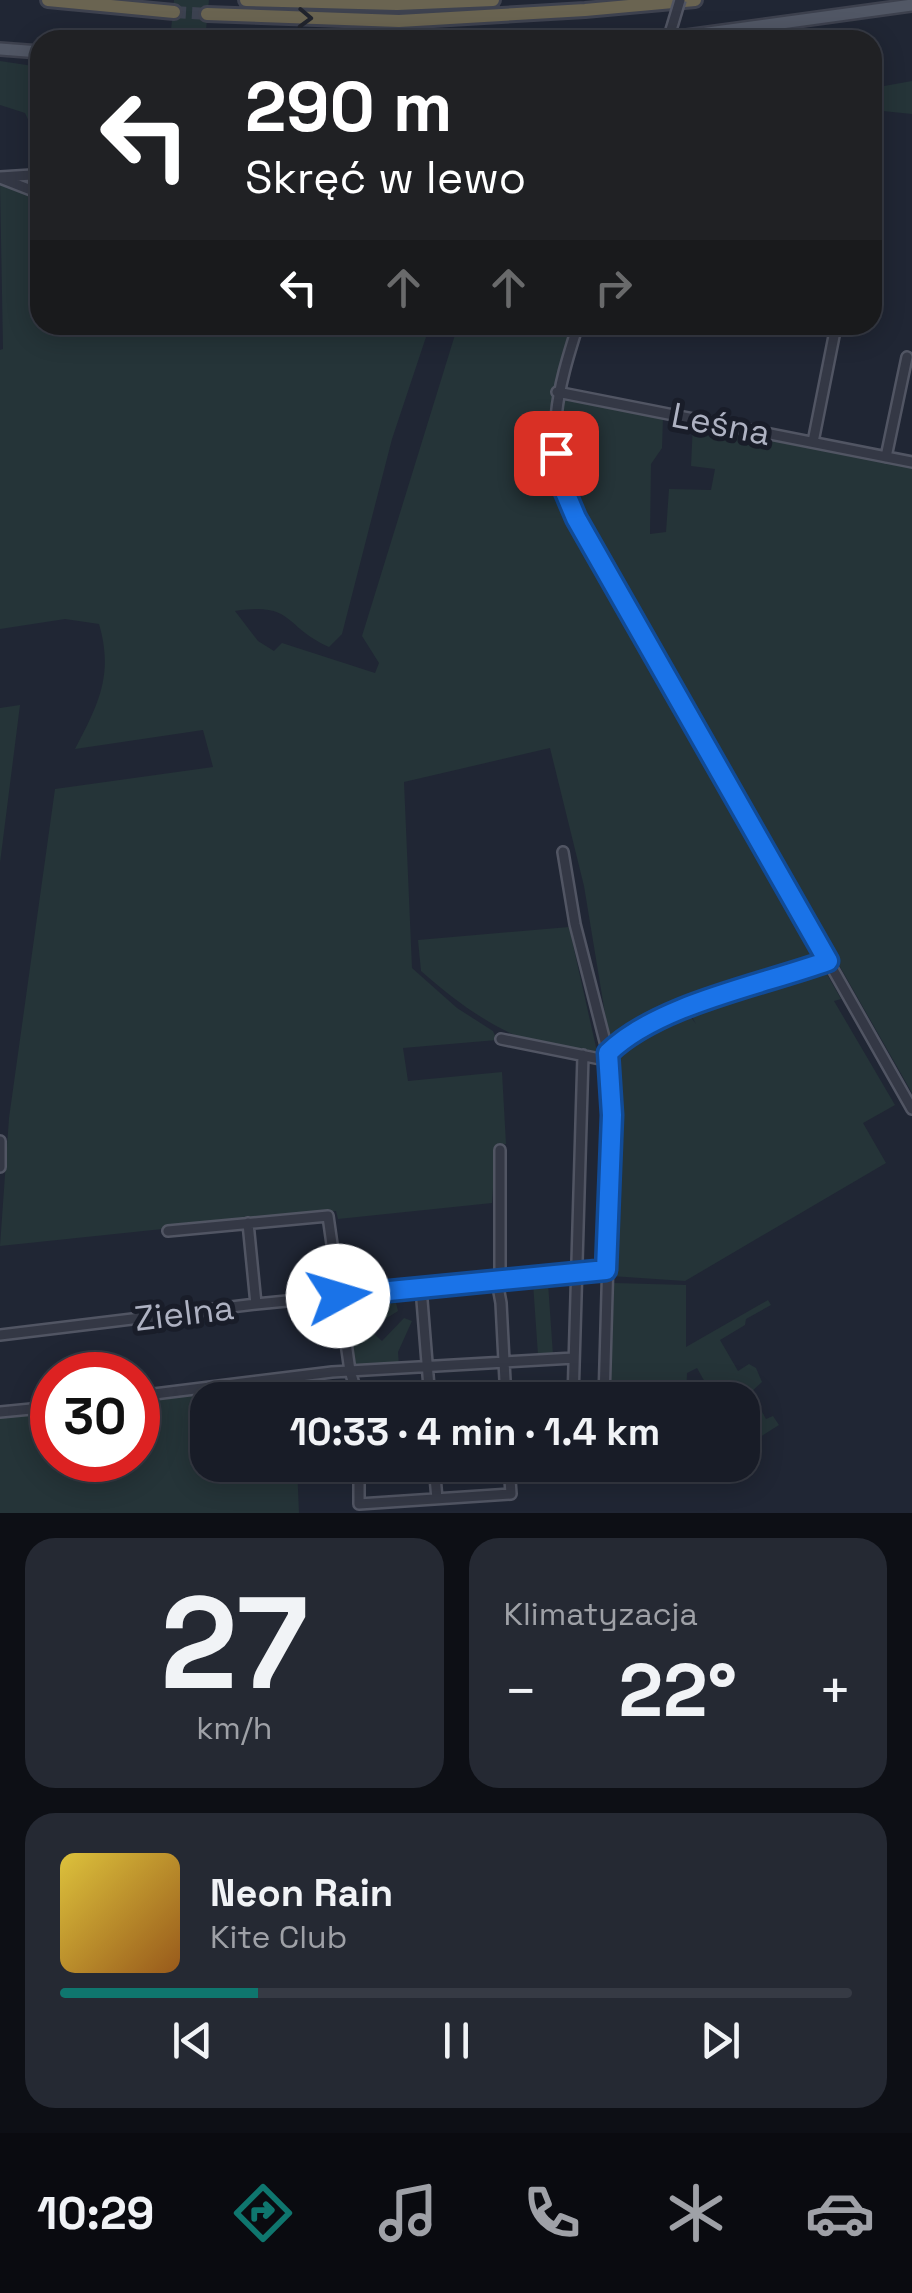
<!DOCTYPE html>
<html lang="pl">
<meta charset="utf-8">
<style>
body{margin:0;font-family:"Space Grotesk",sans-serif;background:#252933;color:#f1f3f6;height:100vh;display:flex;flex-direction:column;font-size:38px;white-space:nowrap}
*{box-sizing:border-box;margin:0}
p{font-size:32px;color:#9fa1a7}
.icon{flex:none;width:55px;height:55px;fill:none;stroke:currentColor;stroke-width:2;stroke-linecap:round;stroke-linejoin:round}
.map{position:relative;height:1513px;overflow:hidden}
.sheet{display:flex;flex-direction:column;gap:25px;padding:25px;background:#0d0f15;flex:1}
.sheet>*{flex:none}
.hud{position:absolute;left:30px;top:30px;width:852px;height:305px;border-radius:30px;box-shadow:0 5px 25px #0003,0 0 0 2px #363a44;background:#202124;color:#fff;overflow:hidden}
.speed{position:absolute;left:30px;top:1352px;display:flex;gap:20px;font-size:50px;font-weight:700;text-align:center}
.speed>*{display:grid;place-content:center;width:130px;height:130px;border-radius:50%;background:#181c27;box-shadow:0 5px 25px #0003,0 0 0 2px #363a44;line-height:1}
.speed .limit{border:15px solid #d22;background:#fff;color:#111}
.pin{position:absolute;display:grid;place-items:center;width:85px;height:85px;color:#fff;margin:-42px;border-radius:20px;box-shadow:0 5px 15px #0006}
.me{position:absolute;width:110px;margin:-55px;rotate:84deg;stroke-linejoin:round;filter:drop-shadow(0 0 8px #0008)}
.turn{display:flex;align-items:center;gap:35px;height:210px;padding:0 50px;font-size:45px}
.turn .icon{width:130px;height:130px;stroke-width:2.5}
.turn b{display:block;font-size:70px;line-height:85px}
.lanes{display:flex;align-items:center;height:95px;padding:0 50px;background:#0003;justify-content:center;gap:50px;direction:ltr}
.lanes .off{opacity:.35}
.big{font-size:75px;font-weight:600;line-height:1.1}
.sheet .tile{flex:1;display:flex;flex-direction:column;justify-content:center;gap:15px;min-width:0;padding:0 35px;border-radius:30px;background:#252933}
.sheet .dial{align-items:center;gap:0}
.dial b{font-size:130px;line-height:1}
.song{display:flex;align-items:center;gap:30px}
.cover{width:120px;height:120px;border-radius:15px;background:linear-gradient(135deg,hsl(50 70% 55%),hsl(30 70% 35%))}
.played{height:10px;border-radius:5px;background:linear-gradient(90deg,#0f766e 25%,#363a44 25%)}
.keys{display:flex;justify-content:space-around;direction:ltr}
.heat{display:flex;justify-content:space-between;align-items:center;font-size:55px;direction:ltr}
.sheet .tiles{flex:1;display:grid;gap:25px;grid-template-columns:1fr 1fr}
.tile:last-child{grid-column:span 2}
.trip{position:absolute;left:190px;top:1382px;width:570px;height:100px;border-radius:30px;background:#181c27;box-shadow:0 5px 25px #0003,0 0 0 2px #363a44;font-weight:600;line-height:100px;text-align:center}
.dock{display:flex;height:160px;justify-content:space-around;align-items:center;background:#0a0b10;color:#9fa1a7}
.dock .icon{width:70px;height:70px}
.dock .on{color:#0f766e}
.dock b{font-size:45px;color:#f1f3f6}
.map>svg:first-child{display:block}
.green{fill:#253438}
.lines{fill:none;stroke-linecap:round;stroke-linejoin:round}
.highway-tunnel{stroke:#3c4250;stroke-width:12;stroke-dasharray:12 6;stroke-linecap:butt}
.minor-casing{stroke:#515563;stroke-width:14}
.major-casing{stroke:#3d414e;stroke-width:16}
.highway-casing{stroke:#3e424f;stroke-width:18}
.minor{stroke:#343845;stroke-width:9}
.major{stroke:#515765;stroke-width:11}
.highway{stroke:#6a6451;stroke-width:12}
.minor-bridge-casing{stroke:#515563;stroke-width:14;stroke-linecap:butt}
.minor-bridge{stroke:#343845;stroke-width:9}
.oneway{stroke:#21242d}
.route-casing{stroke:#114b97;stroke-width:25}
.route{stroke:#1a73e8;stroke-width:18}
.labels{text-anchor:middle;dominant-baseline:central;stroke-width:10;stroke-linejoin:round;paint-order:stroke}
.street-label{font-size:35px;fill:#aeb2c2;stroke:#191d29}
</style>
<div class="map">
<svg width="912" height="1513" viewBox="0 0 912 1513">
<rect width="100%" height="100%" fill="#202634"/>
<!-- green -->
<path class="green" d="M174 0H209L205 40H170Z
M0 61 40 67V145L25 113 0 105Z
M912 81V114L873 110V88Z
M0 183 32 195 40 192V325H430L392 439 342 634 329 647C283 627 295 602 235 611L258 641 274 651 282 643 375 673 379 663 362 636 458 325H574L554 390 542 454 563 510 841 999 834 1001 895 1105 863 1123 886 1163 685 1281 611 1276 615 1052 690 1016 696 1024 686 1006 610 1044 584 886 550 748 404 782 412 968 457 1008 493 1031 497 1040 403 1048 408 1081 502 1072 506 1144 496 1145 492 1203 338 1219 336 1211 0 1246 9 1118 55 789 213 767 203 730 75 749C98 705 114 675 99 624L65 619 0 629V350L3 349Z
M564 400 663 418 662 448 651 464 650 534 666 532 669 489 711 490 715 469 691 466 693 423 912 468V1093L580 511C566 473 563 440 564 400Z
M20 705 0 863V708Z
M569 927 598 1056C573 1050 545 1047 521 1038 483 1022 452 998 421 971L418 940Z
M533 1283H548L553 1355H538Z
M614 1283 686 1285V1347L768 1300 771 1305 746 1319 745 1325 720 1340 738 1371 749 1364 756 1368 762 1382 751 1392 766 1419 773 1416 779 1425 752 1442 754 1446 743 1445 742 1400H715L697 1368 687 1373 686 1400H610Z
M396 1303 398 1311 369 1329 382 1341 404 1318 412 1321 398 1352 399 1366H357L353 1363 345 1308Z
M290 1380 293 1382 294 1400H208V1465H297L299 1513H0V1414L52 1409V1460H138V1399Z"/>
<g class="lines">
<!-- highway-tunnel -->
<path class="highway-tunnel" d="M174 12 207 14"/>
<!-- minor casing -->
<g class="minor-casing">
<path id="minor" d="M0 177 32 175 39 184 31 190 0 178
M578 325C557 391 544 438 570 505L912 1109
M557 392 912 462
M813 442 836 326
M886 457 907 357
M563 852 575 924 610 1061 612 1115 604 1400
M501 1039 610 1061
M608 1053C663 1001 759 987 827 961
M0 1141V1167
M500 1150V1280
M248 1223 256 1304
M168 1231 328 1216 350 1371 359 1400
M497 1281 501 1303 506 1400
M421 1288 430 1400
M0 1335 256 1304 606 1270
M138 1396 332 1372 574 1358
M573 1400 583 1055
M0 1412 52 1407
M359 1465V1504L511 1494 509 1465
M434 1465 437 1499"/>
</g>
<!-- major casing -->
<g class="major-casing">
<path id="major" d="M657 40 912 5
M0 49 40 52"/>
</g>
<!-- highway casing -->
<g class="highway-casing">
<path id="highway" d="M48 0 174 12
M246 0 397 4 493 0
M207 14 399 21 585 10 695 0"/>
</g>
<!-- minor -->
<use href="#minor" class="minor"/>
<!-- major -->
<use href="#major" class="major"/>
<!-- highway -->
<use href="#highway" class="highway"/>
<!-- minor-bridge casing -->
<g class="minor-bridge-casing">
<path id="minor-bridge" d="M668 40 680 0"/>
</g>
<!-- minor-bridge -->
<use href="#minor-bridge" class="minor-bridge"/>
</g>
<!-- one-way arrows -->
<defs><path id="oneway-chevron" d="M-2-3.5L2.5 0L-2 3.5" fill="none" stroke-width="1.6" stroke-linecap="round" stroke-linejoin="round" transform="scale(2.5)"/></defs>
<use class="oneway" href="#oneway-chevron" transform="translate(305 18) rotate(2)"/>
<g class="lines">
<!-- route casing -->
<g class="route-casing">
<path id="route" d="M338 1296 606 1270 612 1115 608 1053C658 1004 762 985 828 961L576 518 565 492 556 453"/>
</g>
<!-- route -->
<use href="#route" class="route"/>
</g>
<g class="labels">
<!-- street labels -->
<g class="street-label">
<text transform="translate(721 424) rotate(11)">Leśna</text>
<text transform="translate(184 1313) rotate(-7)">Zielna</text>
</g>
</g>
</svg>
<div class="speed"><div class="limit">30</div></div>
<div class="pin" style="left:556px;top:453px;background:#d93025"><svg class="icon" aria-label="arrive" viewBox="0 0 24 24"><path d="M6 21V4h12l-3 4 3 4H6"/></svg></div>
<svg class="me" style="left:338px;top:1296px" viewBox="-20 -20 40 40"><circle r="19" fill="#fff"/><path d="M0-13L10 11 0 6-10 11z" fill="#1a73e8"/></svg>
<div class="trip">10:33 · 4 min · 1.4 km</div>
<div class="hud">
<div class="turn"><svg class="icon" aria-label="left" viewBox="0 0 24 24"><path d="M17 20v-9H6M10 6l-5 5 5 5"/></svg><div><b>290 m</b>Skręć w lewo</div></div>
<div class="lanes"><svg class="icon" aria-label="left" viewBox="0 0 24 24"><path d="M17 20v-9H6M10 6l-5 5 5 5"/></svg><svg class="icon off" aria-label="ahead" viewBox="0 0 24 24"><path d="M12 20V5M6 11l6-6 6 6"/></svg><svg class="icon off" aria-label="ahead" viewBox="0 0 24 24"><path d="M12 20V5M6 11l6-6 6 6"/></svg><svg class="icon off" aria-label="right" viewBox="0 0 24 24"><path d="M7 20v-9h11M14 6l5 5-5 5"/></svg></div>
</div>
</div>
<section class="sheet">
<div class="tiles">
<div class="tile dial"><b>27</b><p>km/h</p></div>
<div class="tile"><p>Klimatyzacja</p>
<div class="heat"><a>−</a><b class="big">22°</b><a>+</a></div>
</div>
<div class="tile">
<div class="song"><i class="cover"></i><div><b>Neon Rain</b><p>Kite Club</p></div></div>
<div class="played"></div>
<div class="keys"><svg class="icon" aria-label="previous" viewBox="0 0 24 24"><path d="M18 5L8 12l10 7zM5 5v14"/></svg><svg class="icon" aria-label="pause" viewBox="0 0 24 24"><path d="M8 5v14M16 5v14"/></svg><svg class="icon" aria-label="next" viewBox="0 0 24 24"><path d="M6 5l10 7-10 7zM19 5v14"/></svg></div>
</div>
</div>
</section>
<nav class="dock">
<b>10:29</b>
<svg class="icon on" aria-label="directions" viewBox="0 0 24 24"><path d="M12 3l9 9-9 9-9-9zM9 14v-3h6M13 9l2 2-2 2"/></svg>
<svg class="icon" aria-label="music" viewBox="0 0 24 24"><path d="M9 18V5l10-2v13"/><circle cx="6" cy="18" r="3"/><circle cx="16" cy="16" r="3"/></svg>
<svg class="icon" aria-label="phone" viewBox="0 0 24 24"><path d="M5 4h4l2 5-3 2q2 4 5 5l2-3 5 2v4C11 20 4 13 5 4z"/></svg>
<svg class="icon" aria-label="climate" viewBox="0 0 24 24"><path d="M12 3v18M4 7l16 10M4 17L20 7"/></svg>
<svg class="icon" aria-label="car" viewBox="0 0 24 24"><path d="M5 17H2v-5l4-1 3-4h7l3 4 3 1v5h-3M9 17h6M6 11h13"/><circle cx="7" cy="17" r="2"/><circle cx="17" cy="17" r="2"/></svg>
</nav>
